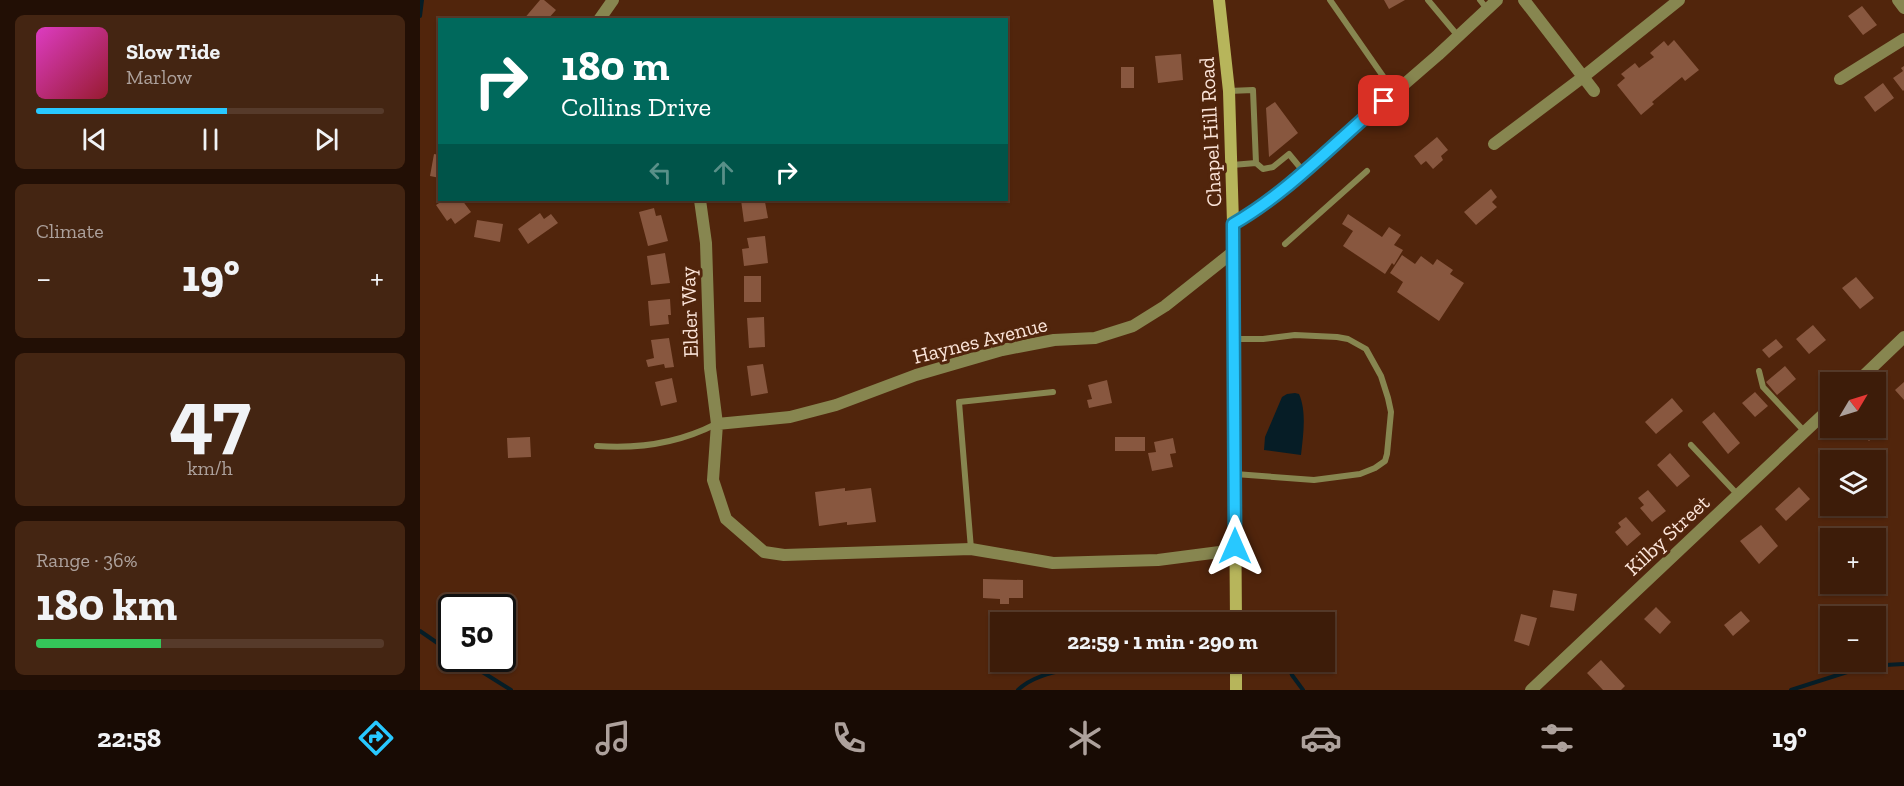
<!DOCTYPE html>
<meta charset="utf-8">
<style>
body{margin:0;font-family:"Zilla Slab",serif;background:#442512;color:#f1f3f6;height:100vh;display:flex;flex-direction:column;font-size:22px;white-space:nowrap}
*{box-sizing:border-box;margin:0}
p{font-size:20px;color:#ada19c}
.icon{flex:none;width:33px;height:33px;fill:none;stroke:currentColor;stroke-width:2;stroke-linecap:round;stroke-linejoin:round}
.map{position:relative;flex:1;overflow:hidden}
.side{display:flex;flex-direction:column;gap:15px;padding:15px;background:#220f05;width:420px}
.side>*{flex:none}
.top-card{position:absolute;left:18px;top:18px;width:570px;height:183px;border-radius:0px;box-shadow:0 2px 4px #0004,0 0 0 2px #563a2a;background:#00695c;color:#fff;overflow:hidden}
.needle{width:39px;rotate:52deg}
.tools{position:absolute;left:1400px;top:372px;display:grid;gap:12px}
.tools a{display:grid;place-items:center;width:66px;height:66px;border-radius:0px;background:#3d1c09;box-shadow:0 2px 4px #0004,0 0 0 2px #563a2a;font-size:30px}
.speed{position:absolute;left:18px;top:594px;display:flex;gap:12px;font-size:30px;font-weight:700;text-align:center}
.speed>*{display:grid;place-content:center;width:78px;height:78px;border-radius:50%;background:#3d1c09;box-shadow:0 2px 4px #0004,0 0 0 2px #563a2a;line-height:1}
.speed .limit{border:3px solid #111;border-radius:9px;background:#fff;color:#111}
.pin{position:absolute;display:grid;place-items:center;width:51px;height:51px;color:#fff;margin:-26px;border-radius:12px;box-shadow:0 3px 9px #0006}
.me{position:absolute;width:66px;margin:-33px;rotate:0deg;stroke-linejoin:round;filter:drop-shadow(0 0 4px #0008)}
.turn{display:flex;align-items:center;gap:21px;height:126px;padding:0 24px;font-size:27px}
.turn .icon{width:78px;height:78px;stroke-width:2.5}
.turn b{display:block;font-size:42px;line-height:51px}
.lanes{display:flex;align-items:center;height:57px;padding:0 24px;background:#0003;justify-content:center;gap:30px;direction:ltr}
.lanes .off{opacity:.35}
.big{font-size:45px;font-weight:700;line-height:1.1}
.side .widget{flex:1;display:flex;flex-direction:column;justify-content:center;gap:9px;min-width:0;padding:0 21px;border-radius:9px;background:#442512}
.side .dial{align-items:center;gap:0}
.dial b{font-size:78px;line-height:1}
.song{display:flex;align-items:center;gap:18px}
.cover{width:72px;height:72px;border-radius:9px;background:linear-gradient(135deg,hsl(310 70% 55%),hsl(350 70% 35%))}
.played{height:6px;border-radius:3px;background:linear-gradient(90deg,#28c8ff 55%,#563a2a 55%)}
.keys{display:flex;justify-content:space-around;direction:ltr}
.heat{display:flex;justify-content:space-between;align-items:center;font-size:33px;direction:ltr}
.charge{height:9px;border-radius:4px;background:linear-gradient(90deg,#34c759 36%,#563a2a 0)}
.trip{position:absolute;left:570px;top:612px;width:345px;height:60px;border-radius:0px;background:#3d1c09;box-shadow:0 2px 4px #0004,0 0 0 2px #563a2a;font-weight:700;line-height:60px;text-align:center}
.menu{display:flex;height:96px;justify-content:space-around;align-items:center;background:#180b04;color:#ada19c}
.menu .icon{width:42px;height:42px}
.menu .on{color:#28c8ff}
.menu b{font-size:27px;color:#f1f3f6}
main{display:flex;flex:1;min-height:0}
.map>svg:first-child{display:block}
.water{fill:#061d26}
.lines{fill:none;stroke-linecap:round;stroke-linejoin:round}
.stream{stroke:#061d26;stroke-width:4}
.building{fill:#88573f}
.service{stroke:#878650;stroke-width:6}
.minor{stroke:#878650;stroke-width:12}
.secondary{stroke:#b7b55b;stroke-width:12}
.route-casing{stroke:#1a82a6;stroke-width:15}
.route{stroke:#28c8ff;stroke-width:10}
.labels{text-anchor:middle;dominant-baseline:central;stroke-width:6;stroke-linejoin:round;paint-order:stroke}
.street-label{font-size:21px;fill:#fbe4d9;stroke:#51250c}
</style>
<main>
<section class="side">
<div class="widget">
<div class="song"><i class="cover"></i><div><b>Slow Tide</b><p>Marlow</p></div></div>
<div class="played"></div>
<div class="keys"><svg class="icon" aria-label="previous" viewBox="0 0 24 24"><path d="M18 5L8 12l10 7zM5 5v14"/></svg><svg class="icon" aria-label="pause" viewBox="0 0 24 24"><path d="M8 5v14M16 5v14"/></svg><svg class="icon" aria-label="next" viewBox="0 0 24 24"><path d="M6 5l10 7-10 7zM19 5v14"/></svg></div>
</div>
<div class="widget"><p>Climate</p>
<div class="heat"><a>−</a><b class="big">19°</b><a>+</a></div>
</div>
<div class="widget dial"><b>47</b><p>km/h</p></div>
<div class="widget"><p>Range · 36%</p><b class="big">180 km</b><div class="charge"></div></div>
</section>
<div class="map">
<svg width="1484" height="690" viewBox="0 0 1484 690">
<rect width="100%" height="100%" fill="#51250c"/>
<!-- water -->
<path class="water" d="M875 393 879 394C887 412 883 436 881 455L844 450 845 437 862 397 867 394Z"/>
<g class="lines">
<!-- stream -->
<path class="stream" d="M0 16 2 0
M0 631 32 653
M40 658 91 690
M867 662 872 675 883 690
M598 690C617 671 650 671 674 662
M1371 690 1446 666 1484 664"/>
</g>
<!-- building -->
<path class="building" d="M120 0H124L136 10 127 20H103Z
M964 0H985L969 9Z
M1442 6 1457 25 1443 35 1428 16Z
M1254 40 1279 70 1265 81 1262 77 1232 102 1234 104 1221 115 1197 85 1205 78 1201 74 1215 63 1219 68 1234 57 1230 53 1244 41 1248 46Z
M761 54 763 80 738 83 735 56Z
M1484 66V90L1483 91 1473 78 1483 71 1481 68Z
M701 67H714V88H701Z
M1463 83 1474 98 1455 112 1444 97Z
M855 102 878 133 849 157 846 108Z
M1017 137 1028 150 1021 156 1023 160 1013 169 1006 161 1001 165 994 156Z
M14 154 20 155V178L10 176Z
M1071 189 1077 197 1072 202 1077 207 1056 225 1044 212Z
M24 200H42L51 212 35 224 31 218 27 221 16 205Z
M321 200H338L339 203 345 202 348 218 324 222Z
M234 208 236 216 241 215 248 241 228 246 219 212Z
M120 213 124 219 131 214 138 223 108 244 98 229Z
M928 214 962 237 969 227 981 235 974 245 983 250 974 265 972 263 965 274 923 246 933 231 922 224Z
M57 220 83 224 80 242 54 237Z
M345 236 348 263 324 266 322 249 329 248 327 238Z
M245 253 250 283 231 285 227 256Z
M982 255 995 264 1001 256 1013 265 1017 259 1033 270 1030 274 1044 283 1019 321 977 292 983 282 970 273Z
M324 276H341V302H324Z
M1436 277 1454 298 1440 309 1422 288Z
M250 299 251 315H248L249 324 230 326 228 301Z
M344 317 345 347 329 348 327 318Z
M1393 325 1406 340 1389 354 1376 339Z
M249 338 254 367 245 368 244 364 228 367 226 360 234 358 231 340Z
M1356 339 1363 347 1349 358 1342 350Z
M343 364 348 393 331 396 327 366Z
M1365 366 1376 379 1357 395 1346 382Z
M252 378 257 402 241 406 235 382Z
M687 380 692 403 669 408 667 400 672 399 668 385Z
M1484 382V400L1475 390Z
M1335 392 1348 406 1335 417 1322 403Z
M1252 398 1263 411 1236 434 1225 422Z
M1294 412 1320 443 1308 454 1282 422Z
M1455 419 1463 427 1449 441 1436 428H1455Z
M110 437 111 457 88 458 87 438Z
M695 437H725V451H695Z
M753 438 756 453 750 454 753 467 732 471 728 453 736 452 734 442Z
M1417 451 1424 460H1410V470L1404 462Z
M1250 453 1270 476 1257 487 1237 465Z
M1379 487 1390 499 1366 521 1355 509Z
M425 488V491L451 488 456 522 427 525V522L399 526 395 492Z
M1228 490 1246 511 1232 522 1220 508 1224 505 1218 498Z
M1206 517 1221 534 1207 546 1195 532 1201 527 1198 523Z
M1341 525 1358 546 1339 564 1320 541Z
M563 579 603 580V598H589V604H580V599L563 598Z
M1133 590 1157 594 1154 611 1130 607Z
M1236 607 1251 622 1240 634 1224 619Z
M1321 611 1330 621 1313 636 1304 625Z
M1101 614 1117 618 1109 646 1094 641Z
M1181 660 1205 686 1201 690H1183L1167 673Z"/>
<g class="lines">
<!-- service -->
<path class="service" d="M910 0 974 92
M1008 0 1038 36
M1060 0 1067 9
M809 91 833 90 836 163 812 165
M836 163 843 169 853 167 869 154 883 171
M865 244 947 171
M814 339H843L875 335 917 337 928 339 946 349 961 376 968 398 971 412 967 454 965 461 955 468 940 474 894 480 815 474
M1339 371 1343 387 1385 432
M1271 445 1318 495
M177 446C218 449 259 443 296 424
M551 549 539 402 633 392"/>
<!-- minor -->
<path class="minor" d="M1104 0 1174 91
M1478 0 1484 8
M179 20 193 0
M1420 79 1484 39
M1074 144 1163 77 1259 0
M280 200 286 243 290 368 297 424 293 480 306 519 344 552 364 555 551 549 633 563 738 560 815 550
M813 223 837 210 898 159 1018 55 1077 0
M1437 382 1484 337
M297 424 370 417 416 405 496 375 582 350 634 340 675 338 713 326 745 306 813 252
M1111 690 1410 408"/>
<!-- secondary -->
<path class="secondary" d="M799 0 809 91 813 223 816 622
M816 690V662"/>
</g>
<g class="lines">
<!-- route casing -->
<g class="route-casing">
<path id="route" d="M815 546 813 224C870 191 915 142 964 101"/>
</g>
<!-- route -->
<use href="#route" class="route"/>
</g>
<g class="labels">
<!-- street labels -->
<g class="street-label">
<text transform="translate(790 132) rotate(-93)">Chapel Hill Road</text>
<text transform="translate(269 312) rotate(-92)">Elder Way</text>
<text transform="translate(560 340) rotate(-14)">Haynes Avenue</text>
<text transform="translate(1247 535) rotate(-43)">Kilby Street</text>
</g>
</g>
</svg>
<div class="tools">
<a><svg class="needle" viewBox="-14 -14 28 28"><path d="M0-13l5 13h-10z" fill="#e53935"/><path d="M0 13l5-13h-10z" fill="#ada19c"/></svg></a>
<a><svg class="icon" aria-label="layers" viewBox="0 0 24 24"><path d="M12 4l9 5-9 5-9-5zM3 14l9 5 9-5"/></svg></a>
<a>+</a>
<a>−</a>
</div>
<div class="speed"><div class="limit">50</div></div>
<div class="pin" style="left:964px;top:101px;background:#d93025"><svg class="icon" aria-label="arrive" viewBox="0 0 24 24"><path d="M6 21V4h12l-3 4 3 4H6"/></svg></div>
<svg class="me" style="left:815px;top:546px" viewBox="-20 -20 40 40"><path d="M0-17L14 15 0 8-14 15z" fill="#28c8ff" stroke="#fff" stroke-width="4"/></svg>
<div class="trip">22:59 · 1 min · 290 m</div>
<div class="top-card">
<div class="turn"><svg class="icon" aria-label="right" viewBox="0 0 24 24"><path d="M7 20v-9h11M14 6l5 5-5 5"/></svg><div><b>180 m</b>Collins Drive</div></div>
<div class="lanes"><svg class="icon off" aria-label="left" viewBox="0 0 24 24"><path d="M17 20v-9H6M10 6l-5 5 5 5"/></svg><svg class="icon off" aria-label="ahead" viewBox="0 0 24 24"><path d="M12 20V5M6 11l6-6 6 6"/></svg><svg class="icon" aria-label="right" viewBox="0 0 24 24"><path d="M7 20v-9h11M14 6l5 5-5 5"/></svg></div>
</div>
</div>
</main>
<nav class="menu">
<b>22:58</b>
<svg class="icon on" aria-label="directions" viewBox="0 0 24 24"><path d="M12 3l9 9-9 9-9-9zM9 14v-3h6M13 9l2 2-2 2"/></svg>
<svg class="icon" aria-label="music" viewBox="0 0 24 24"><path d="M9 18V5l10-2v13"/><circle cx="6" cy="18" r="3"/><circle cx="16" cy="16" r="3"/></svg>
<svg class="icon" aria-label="phone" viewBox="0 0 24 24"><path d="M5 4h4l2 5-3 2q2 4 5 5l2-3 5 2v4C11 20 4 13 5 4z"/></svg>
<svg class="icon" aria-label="climate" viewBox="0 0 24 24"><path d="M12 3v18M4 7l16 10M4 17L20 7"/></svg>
<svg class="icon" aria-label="car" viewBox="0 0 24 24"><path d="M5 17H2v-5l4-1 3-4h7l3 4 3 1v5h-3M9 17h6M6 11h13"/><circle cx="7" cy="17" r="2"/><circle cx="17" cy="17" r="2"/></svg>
<svg class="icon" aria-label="filters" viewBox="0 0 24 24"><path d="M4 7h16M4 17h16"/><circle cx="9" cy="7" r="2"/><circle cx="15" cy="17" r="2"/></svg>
<b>19°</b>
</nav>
